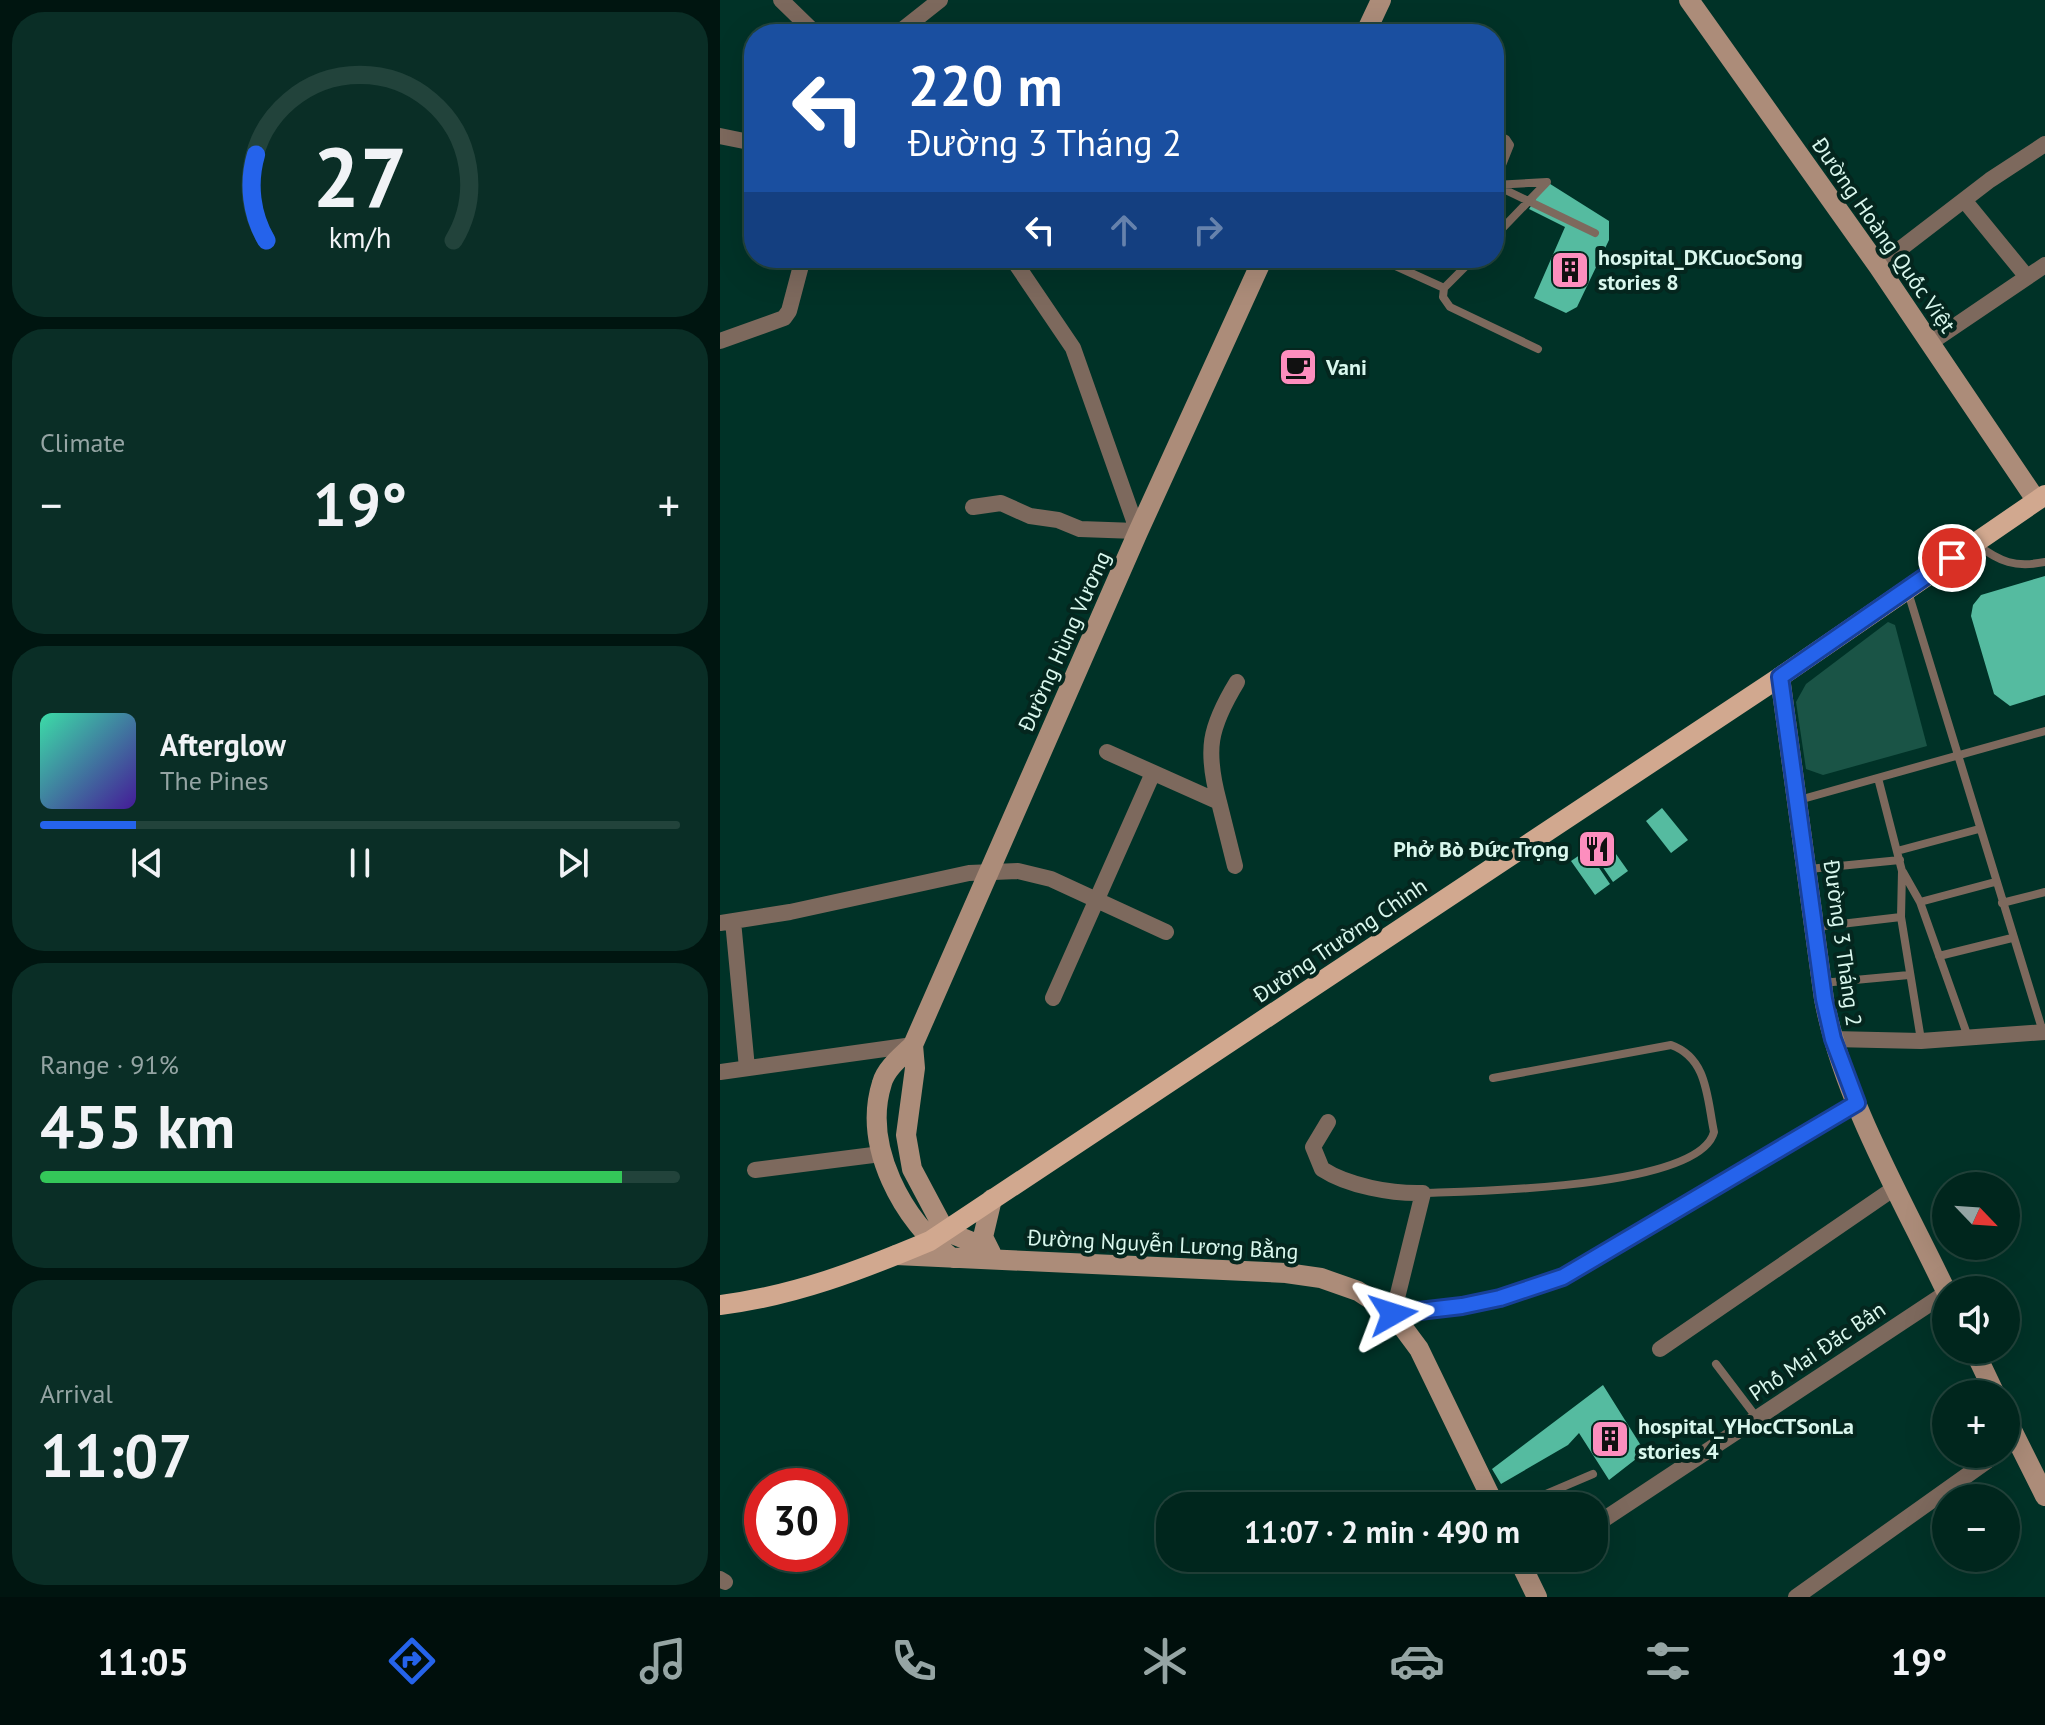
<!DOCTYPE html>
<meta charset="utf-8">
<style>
body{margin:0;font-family:"PT Sans",sans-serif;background:#0a2e26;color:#f1f3f6;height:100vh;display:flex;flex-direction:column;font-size:30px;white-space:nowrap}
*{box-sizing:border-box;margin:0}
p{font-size:26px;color:#95a5a4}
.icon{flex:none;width:44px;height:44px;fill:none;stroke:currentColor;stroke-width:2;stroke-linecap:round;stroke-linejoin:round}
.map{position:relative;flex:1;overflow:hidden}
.sheet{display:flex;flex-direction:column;gap:12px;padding:12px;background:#001510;width:720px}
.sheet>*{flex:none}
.hud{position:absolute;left:24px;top:24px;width:760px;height:244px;border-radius:32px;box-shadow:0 8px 32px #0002,0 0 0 2px #22433b;background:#1a4fa0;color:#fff;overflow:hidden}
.needle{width:52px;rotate:115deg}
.tools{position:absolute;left:1212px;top:1172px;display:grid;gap:16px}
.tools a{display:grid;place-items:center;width:88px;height:88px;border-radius:50%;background:#00261d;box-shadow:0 8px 32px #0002,0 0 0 2px #22433b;font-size:40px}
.speed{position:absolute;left:24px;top:1468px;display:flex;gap:16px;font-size:40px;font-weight:700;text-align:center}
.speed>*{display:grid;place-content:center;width:104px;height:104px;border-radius:50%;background:#00261d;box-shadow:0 8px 32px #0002,0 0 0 2px #22433b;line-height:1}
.speed .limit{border:12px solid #d22;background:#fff;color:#111}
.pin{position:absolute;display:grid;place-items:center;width:68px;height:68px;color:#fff;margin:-34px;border:4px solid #fff;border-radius:50%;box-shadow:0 2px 8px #0007}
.me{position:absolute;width:88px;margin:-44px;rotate:84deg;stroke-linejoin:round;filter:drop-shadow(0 0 6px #0008)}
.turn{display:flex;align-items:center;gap:28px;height:168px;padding:0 32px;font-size:36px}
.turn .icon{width:104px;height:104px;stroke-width:2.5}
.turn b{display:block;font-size:56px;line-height:68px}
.lanes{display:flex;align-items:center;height:76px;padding:0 32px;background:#0003;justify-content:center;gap:40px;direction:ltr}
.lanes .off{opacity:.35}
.big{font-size:60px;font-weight:700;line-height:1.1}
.sheet .widget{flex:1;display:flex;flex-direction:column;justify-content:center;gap:12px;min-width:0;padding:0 28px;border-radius:32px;background:#0a2e26}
.sheet .dial{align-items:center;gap:0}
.dial svg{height:208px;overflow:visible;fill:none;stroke:#22433b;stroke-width:7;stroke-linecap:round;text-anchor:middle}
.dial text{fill:#f1f3f6;stroke:none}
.song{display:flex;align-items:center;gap:24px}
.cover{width:96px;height:96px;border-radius:12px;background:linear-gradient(135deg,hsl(160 70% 55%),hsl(260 70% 35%))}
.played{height:8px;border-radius:4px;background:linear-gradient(90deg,#2563eb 15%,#22433b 15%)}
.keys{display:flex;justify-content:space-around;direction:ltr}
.heat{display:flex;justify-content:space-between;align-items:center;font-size:44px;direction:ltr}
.charge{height:12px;border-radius:6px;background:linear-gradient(90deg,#34c759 91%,#22433b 0)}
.trip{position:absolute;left:436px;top:1492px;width:452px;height:80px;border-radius:32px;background:#00261d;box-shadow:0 8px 32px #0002,0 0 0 2px #22433b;font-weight:700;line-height:80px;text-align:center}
.dock{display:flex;height:128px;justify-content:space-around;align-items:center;background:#000f0c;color:#95a5a4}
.dock .icon{width:56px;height:56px}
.dock .current{color:#2563eb}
.dock b{font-size:36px;color:#f1f3f6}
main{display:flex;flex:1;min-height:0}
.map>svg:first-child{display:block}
.green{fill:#1a5446}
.building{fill:#55bba0}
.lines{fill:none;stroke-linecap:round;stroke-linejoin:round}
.lane{stroke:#7d695d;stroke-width:8}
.street{stroke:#7d695d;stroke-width:16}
.secondary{stroke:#ac8c79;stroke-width:20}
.primary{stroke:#d1a88f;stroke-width:20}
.route-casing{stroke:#184099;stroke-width:20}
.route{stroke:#2563eb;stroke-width:14}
.labels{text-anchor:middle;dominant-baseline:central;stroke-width:8;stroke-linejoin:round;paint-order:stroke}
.street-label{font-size:22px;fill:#d9f7ed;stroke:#04261e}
.poi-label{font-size:22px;font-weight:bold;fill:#d9f7ed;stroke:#04261e;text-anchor:start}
</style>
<main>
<section class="sheet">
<div class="widget dial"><svg viewBox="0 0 100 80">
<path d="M14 69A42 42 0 1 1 86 69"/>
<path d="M14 69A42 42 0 0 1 10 36" stroke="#2563eb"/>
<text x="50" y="56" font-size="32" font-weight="700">27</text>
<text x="50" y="72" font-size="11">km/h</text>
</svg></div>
<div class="widget"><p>Climate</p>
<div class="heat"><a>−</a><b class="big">19°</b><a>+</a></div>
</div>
<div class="widget">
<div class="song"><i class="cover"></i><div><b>Afterglow</b><p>The Pines</p></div></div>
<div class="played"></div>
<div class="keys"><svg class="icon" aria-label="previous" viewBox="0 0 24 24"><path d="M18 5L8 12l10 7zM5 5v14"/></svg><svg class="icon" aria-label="pause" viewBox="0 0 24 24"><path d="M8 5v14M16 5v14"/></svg><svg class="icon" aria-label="next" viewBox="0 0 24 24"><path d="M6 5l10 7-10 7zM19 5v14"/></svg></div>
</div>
<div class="widget"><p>Range · 91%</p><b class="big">455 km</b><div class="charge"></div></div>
<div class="widget"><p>Arrival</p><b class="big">11:07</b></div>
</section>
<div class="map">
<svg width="1325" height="1597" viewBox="0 0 1325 1597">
<rect width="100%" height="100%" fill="#003227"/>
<!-- green -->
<path class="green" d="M1168 622 1175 625 1207 746 1103 775 1086 769 1076 702 1086 684Z"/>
<!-- building -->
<path class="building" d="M774 132 790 139 774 173Z
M827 182 889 221V240L857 307 846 313 814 298 845 227 809 209Z
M1325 576V695L1290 706 1274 694 1251 616 1253 605 1261 595Z
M942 808 968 840 951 853 926 821Z
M884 837 908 871 893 882 869 847Z
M867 850 890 884 875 895 851 861Z
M883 1385 925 1452 889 1480 859 1433 848 1445 781 1484 772 1469Z"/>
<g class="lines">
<!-- lane -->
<path class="lane" d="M774 133 786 139 790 145 774 185 827 182 774 237
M775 185 875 233
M658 258 724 288 754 258
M724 288 723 297 730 307 818 349
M1256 544C1280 562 1295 568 1325 562
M1188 592 1323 1032
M1158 778 1182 871 1181 917 1201 1040
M1079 800 1325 731
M1177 851 1259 829
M1089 869 1180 860
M1183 872 1200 902 1248 1037
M1200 902 1275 882
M1282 903 1325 892
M1095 927 1181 917
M1219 956 1292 938
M1102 983 1189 975
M703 1193C754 1191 979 1189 994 1132 987 1099 988 1058 951 1045L773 1078
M996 1364 1037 1418
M798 1506 873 1474"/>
<!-- street -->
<path class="street" d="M61 0 96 34
M177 34 220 0
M0 136 34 143
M1244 200 1307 277
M292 258 353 348 418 532
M1158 266 1270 180 1325 144
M0 341 64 318 69 311 83 258
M1210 343 1325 265
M253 507 281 503 310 516 338 520 360 529 416 531
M387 752 499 802 515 866
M499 802C485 750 489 728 517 682
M13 921 27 1068
M0 923 70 912 249 873 298 871 331 879 446 932
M333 998 433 773
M1113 1039 1201 1041 1325 1032
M0 1072 193 1045
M608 1122 593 1147 602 1169C628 1186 672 1194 703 1193L673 1314 742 1306 780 1298 843 1277 1137 1103
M35 1170 161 1154
M940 1349 1176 1187
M874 1526 1226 1293
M805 1573 827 1558
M0 1579 5 1582
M1076 1597 1277 1454"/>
<!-- secondary -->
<path class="secondary" d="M969 0 1158 266 1316 500
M645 34 661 0
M1060 677 1104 999C1123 1099 1182 1199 1226 1291
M193 1045 195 1068 186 1135 192 1169 225 1231 267 1248
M271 1253 263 1237 272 1199
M176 1255 566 1273 601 1278 638 1291 673 1314 699 1349 775 1506
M232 1258C183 1221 142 1146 162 1083 166 1068 183 1055 193 1045L418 532 543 258
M1254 1350 1275 1394
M1286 1418 1325 1496
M798 1558 817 1597"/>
<!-- primary -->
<path class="primary" d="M0 1305C74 1296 141 1270 210 1241L1060 677 1325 495"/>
</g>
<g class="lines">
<!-- route casing -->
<g class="route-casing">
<path id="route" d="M673 1314 742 1306 780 1298 843 1277 1137 1103 1113 1039 1104 999 1060 677 1232 558"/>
</g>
<!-- route -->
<use href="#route" class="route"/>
</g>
<!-- icons -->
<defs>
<g id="building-square" transform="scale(2)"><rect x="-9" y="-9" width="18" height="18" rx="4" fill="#fd8ebe" stroke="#04261e"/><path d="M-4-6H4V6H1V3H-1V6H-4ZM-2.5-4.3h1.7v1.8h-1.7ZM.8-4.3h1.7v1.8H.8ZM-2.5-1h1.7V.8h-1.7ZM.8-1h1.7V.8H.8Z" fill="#111"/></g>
<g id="cafe-square" transform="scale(2)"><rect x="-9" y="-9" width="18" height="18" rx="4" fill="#fd8ebe" stroke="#04261e"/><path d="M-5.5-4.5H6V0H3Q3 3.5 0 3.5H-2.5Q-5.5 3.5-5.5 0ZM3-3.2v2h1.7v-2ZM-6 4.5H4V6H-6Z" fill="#111"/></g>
<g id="restaurant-square" transform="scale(2)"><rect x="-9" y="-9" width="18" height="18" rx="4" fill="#fd8ebe" stroke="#04261e"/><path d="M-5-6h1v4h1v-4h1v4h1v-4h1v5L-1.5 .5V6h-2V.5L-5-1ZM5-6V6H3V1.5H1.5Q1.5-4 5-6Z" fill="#111"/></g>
</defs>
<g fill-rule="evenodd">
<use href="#building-square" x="850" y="270"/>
<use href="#cafe-square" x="578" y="367"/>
<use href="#restaurant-square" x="877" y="849"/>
<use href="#building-square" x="890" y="1439"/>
</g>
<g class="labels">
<!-- street labels -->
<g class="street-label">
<text transform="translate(1164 235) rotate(55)">Đường Hoàng Quốc Việt</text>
<text transform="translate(344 641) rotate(-66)">Đường Hùng Vương</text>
<text transform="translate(620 940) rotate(-34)">Đường Trường Chinh</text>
<text transform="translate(1123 943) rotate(82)">Đường 3 Tháng 2</text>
<text transform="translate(443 1244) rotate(3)">Đường Nguyễn Lương Bằng</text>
<text transform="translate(1097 1351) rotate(-34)">Phố Mai Đắc Bân</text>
</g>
<!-- poi labels -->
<g class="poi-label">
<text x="878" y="257">hospital_DKCuocSong<tspan x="878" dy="25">stories 8</tspan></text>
<text x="606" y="367">Vani</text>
<text x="849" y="849" text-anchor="end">Phở Bò Đức Trọng</text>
<text x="918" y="1426">hospital_YHocCTSonLa<tspan x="918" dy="25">stories 4</tspan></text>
</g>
</g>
</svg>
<div class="tools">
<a><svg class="needle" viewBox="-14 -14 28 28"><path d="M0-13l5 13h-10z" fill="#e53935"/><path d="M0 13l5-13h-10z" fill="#95a5a4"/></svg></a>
<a><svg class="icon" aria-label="sound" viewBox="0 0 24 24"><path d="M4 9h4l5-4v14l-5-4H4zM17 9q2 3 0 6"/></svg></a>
<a>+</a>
<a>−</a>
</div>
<div class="speed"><div class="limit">30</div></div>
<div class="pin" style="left:1232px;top:558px;background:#d93025"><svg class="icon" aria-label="arrive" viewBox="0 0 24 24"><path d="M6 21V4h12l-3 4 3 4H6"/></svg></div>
<svg class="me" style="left:673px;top:1314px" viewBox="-20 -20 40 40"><path d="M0-17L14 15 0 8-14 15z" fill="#2563eb" stroke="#fff" stroke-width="4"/></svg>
<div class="trip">11:07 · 2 min · 490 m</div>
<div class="hud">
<div class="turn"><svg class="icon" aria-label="left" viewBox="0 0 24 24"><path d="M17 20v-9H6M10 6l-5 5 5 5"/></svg><div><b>220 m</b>Đường 3 Tháng 2</div></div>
<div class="lanes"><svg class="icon" aria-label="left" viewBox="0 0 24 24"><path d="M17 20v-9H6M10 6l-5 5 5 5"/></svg><svg class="icon off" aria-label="ahead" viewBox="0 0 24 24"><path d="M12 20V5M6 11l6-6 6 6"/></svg><svg class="icon off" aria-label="right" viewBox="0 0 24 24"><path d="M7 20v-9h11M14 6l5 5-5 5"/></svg></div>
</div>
</div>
</main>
<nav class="dock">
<b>11:05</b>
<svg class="icon current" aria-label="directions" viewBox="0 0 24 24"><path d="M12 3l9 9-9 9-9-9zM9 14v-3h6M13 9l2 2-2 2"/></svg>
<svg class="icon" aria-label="music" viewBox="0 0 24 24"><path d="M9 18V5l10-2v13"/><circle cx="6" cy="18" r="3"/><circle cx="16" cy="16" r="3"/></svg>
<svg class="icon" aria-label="phone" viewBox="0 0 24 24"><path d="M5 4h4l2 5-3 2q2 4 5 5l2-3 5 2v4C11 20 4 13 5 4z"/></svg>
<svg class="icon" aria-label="climate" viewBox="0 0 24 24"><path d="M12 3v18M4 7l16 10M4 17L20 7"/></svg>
<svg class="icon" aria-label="car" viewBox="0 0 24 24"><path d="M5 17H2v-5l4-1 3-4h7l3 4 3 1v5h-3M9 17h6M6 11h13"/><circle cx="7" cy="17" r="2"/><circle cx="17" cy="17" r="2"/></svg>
<svg class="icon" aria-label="filters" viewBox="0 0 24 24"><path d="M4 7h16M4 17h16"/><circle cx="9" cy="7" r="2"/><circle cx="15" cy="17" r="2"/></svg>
<b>19°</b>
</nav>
